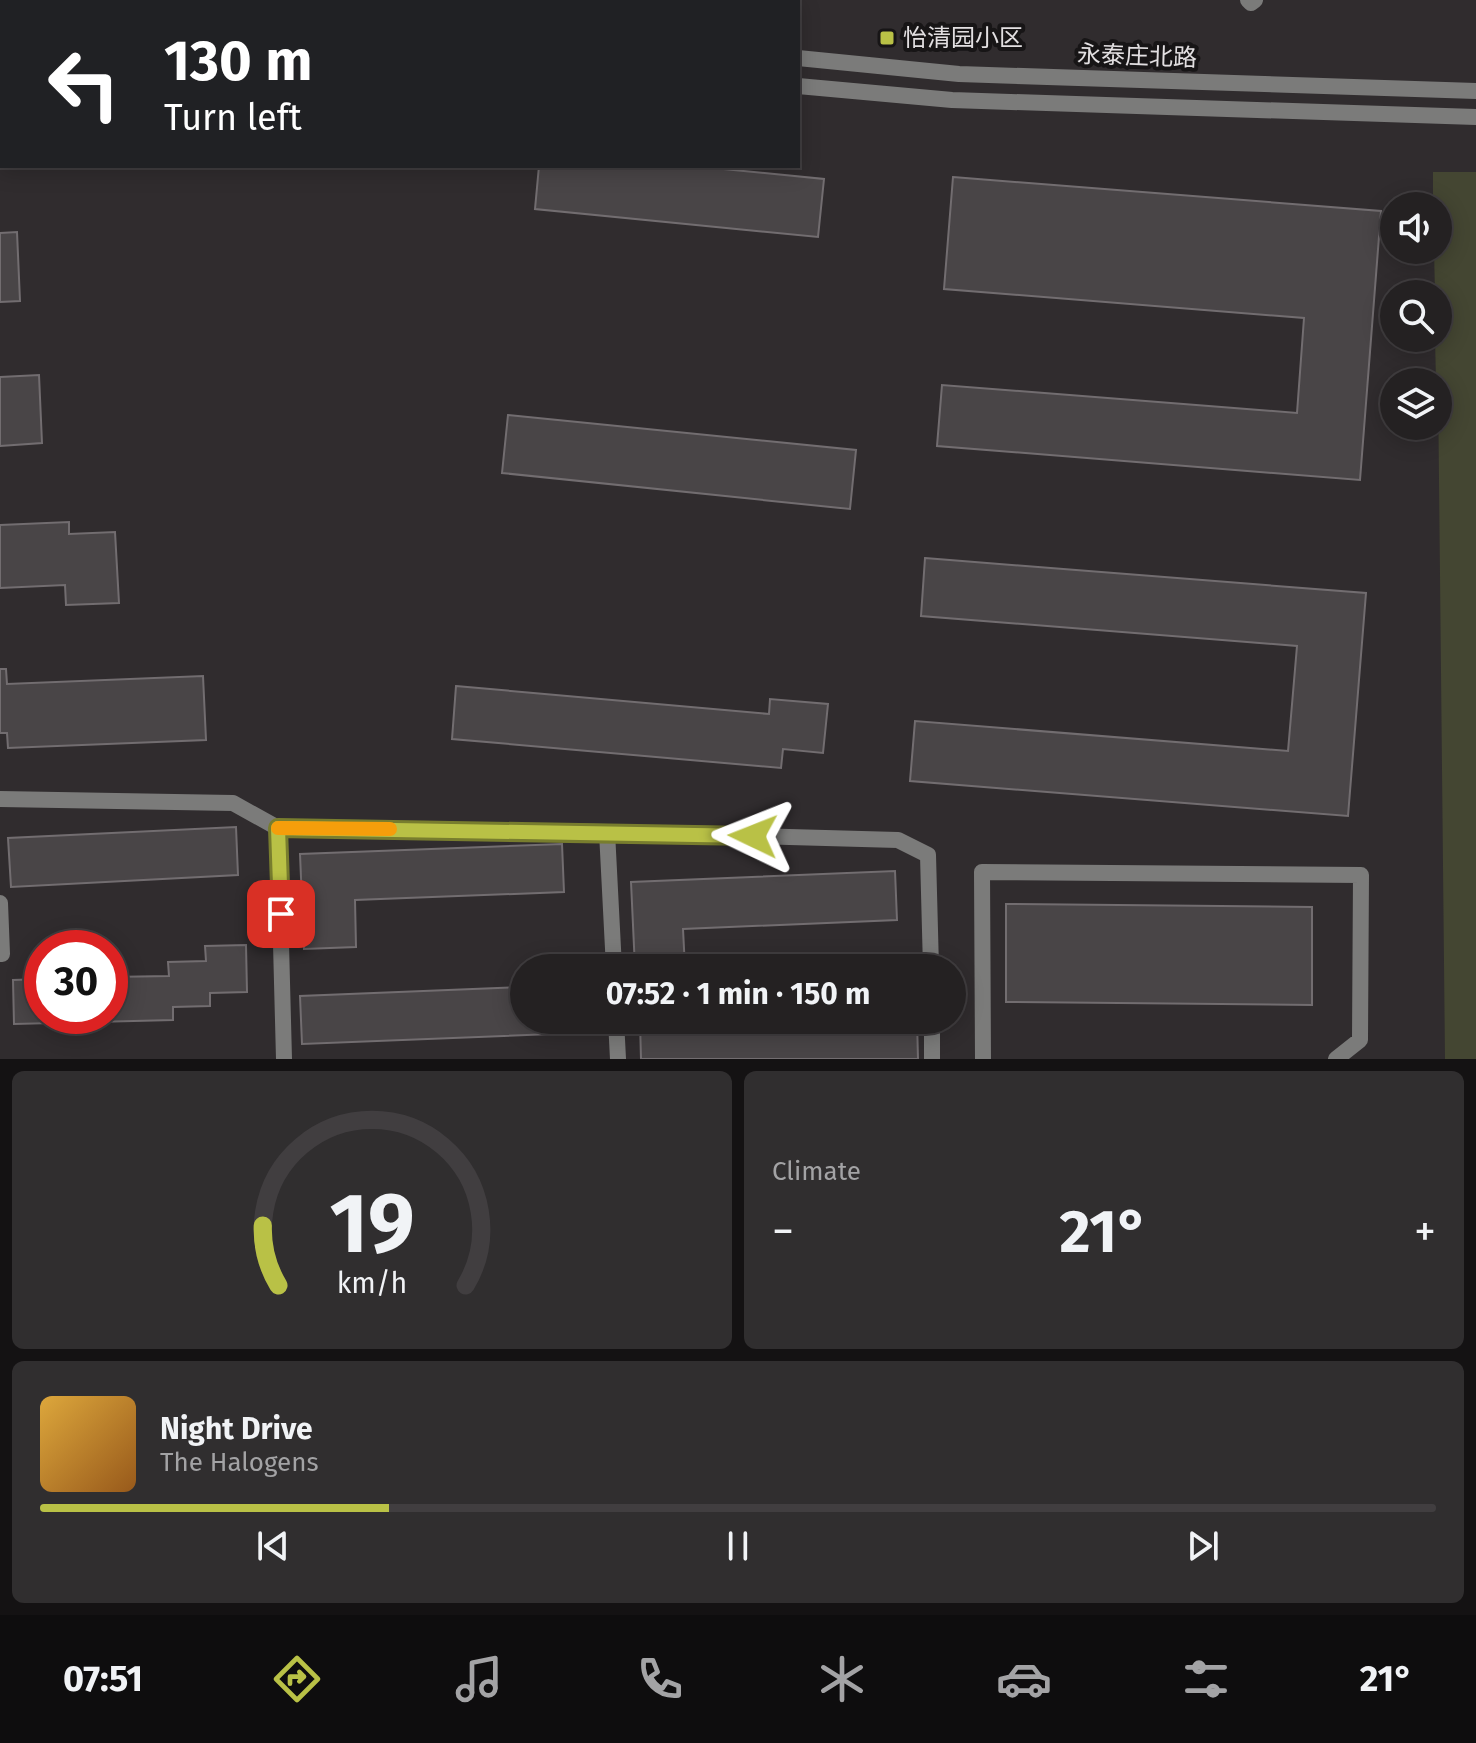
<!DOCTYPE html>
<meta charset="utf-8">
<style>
body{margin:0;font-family:"Fira Sans","Noto Sans SC",sans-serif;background:#302e2f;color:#f1f3f6;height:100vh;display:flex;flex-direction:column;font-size:30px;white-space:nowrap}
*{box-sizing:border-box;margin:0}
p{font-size:26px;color:#a3a3a5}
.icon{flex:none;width:44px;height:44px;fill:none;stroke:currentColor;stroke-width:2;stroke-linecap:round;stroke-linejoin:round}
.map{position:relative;height:1059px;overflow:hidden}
.drawer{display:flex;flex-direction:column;gap:12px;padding:12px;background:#141213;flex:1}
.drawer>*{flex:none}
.hud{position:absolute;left:0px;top:0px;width:800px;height:168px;box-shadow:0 4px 20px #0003,0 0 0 2px #413e40;background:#202124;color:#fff;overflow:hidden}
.buttons{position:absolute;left:1380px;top:192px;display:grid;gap:16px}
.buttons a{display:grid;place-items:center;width:72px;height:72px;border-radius:50%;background:#242122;box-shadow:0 4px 20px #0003,0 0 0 2px #413e40;font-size:40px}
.speed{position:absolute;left:24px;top:930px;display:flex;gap:16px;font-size:40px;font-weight:700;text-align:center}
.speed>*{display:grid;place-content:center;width:104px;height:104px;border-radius:50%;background:#242122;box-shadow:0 4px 20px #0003,0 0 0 2px #413e40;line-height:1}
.speed .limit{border:12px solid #d22;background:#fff;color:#111}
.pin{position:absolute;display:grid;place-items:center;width:68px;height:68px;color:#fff;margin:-34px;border-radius:16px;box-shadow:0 4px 12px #0006}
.me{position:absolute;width:88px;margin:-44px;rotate:272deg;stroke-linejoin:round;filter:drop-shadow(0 0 6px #0008)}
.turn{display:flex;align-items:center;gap:28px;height:168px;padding:0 32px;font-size:36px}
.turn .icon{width:104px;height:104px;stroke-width:2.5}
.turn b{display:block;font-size:56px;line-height:68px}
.big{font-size:60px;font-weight:700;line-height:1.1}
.drawer .widget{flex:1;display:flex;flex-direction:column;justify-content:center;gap:12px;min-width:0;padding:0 28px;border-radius:12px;background:#302e2f}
.drawer .dial{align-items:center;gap:0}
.dial svg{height:208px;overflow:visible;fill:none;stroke:#413e40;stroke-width:7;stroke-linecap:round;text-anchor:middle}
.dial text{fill:#f1f3f6;stroke:none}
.song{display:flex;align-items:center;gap:24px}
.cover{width:96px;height:96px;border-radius:12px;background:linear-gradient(135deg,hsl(40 70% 55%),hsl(30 70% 35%))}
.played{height:8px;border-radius:4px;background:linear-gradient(90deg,#b9c146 25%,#413e40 25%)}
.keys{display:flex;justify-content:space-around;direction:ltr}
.heat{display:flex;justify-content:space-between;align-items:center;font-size:44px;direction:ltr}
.drawer .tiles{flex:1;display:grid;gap:12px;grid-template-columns:1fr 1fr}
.widget:last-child{grid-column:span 2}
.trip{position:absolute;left:510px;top:954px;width:456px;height:80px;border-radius:40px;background:#242122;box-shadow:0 4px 20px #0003,0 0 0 2px #413e40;font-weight:700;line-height:80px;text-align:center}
.tabs{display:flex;height:128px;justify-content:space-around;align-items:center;background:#0e0d0e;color:#a3a3a5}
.tabs .icon{width:56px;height:56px}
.tabs .on{color:#b9c146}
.tabs b{font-size:36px;color:#f1f3f6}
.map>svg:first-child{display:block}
.green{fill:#444632}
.building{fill:#494547;stroke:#726d70;stroke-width:2}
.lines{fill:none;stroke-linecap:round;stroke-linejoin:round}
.minor{stroke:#7b7b7a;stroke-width:16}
.tertiary{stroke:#7b7b7a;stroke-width:16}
.route-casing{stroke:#787d2e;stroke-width:20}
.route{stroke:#b9c146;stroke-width:14}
.slow{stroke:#f59e0b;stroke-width:14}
.poi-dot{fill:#b9c146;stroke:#171516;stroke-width:3}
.labels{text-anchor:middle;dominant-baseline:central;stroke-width:8;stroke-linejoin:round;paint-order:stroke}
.poi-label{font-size:24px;fill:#e2dfe1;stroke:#171516;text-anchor:start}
.street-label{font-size:24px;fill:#e2dfe1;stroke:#171516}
</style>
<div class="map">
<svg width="1476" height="1059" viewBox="0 0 1476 1059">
<rect width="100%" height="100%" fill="#302c2e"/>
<!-- green -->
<path class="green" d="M1433 172H1476V1059H1445L1438 382H1436L1435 338H1438V294H1435L1434 250H1438V206H1433Z"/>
<!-- building -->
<path class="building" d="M539 166H693L824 179 818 237 535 209Z
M953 177 1381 211 1360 480 937 446 942 385 1297 413 1304 318 944 289Z
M17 232 20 301 0 302V233Z
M39 375 42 443 0 446V377Z
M508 415 856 450 850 509 502 473Z
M69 522V534L115 532 119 603 66 605 65 585 0 588V525Z
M925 558 1366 593 1348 816 910 781 915 721 1288 751 1297 646 921 616Z
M0 669H6L7 684 203 676 206 740 8 748 7 733H0Z
M456 686 769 714 770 699 828 704 823 753 783 749 781 768 452 739Z
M236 827 238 875 11 887 8 838Z
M562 844 564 892 355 900 356 947 304 949 300 854Z
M895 871 897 920 683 929 685 968H635L631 882Z
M1006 904 1312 907V1005L1006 1002Z
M246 945 247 992 210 993V1006L173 1007V1020L14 1024 13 980 42 979V1016H110V977L169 976 168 962 206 961 205 946Z
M524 987V1020H576L577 1033 302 1044 300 996Z
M697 1020H917L918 1059H641L640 1022Z"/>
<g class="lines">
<!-- minor -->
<path class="minor" d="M1248 0 1251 3 1255 0
M0 799 233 803 278 828 284 1059
M278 828 607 832 614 968
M607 832 898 840 928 855 931 968
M0 903 2 954H0
M616 1020 618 1059
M932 1020V1059
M983 1059 982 872 1361 875 1360 1040 1336 1059"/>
<!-- tertiary -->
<path class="tertiary" d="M102 0 171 2
M0 26H2
M798 58 959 74 1476 91
M798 86 952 100 1476 117"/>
</g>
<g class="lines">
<!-- route casing -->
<g class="route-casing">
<path id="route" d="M281 914 278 828 753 836"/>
</g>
<!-- route -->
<use href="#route" class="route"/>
<!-- slow -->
<path class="slow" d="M278 828 390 829"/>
</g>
<!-- markers -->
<rect class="poi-dot" x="879" y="30" width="16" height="16" rx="4"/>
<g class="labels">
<!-- poi labels -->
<g class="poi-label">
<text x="903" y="38">怡清园小区</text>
</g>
<!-- street labels -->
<g class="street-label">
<text transform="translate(1137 56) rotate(2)">永泰庄北路</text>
</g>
</g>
</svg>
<div class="buttons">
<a><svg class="icon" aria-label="sound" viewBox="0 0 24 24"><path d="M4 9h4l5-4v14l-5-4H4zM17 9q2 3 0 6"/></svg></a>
<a><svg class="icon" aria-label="search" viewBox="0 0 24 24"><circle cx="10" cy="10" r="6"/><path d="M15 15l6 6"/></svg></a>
<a><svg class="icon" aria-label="layers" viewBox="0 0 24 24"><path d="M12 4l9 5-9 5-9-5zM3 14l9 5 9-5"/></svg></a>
</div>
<div class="speed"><div class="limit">30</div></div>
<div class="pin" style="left:281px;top:914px;background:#d93025"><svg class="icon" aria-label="arrive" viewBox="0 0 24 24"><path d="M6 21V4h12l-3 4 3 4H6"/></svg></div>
<svg class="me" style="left:753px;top:836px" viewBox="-20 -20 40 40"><path d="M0-17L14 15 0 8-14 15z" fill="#b9c146" stroke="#fff" stroke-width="4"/></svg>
<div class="trip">07:52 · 1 min · 150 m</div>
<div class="hud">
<div class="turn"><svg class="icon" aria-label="left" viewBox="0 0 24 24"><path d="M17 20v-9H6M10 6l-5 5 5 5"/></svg><div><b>130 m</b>Turn left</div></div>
</div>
</div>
<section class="drawer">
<div class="tiles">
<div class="widget dial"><svg viewBox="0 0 100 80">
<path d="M14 69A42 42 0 1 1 86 69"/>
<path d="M14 69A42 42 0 0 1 8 46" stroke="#b9c146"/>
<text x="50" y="56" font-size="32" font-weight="700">19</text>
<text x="50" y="72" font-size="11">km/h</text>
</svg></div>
<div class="widget"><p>Climate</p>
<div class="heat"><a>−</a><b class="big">21°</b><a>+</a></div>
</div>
<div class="widget">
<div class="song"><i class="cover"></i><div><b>Night Drive</b><p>The Halogens</p></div></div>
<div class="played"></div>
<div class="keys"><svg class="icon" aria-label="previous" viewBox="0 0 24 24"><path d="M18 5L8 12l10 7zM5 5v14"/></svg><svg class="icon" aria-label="pause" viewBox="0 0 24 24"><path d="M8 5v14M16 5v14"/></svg><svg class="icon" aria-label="next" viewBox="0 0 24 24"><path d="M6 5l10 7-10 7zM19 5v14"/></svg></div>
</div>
</div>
</section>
<nav class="tabs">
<b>07:51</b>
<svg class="icon on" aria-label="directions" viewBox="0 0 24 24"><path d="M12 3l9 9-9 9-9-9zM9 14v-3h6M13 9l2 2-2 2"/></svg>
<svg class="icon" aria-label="music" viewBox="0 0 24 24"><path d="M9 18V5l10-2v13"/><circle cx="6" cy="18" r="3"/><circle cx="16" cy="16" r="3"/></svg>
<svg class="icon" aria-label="phone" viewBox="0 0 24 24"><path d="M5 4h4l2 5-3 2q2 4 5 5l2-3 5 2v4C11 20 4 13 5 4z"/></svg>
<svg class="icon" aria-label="climate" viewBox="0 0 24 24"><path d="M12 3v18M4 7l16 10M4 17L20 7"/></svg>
<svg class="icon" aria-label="car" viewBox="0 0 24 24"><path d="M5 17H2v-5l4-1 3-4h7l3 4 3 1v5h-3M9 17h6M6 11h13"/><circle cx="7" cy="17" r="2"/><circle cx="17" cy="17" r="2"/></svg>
<svg class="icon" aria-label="filters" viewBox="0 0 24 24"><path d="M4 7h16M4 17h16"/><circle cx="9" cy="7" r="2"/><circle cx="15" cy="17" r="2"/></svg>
<b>21°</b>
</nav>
